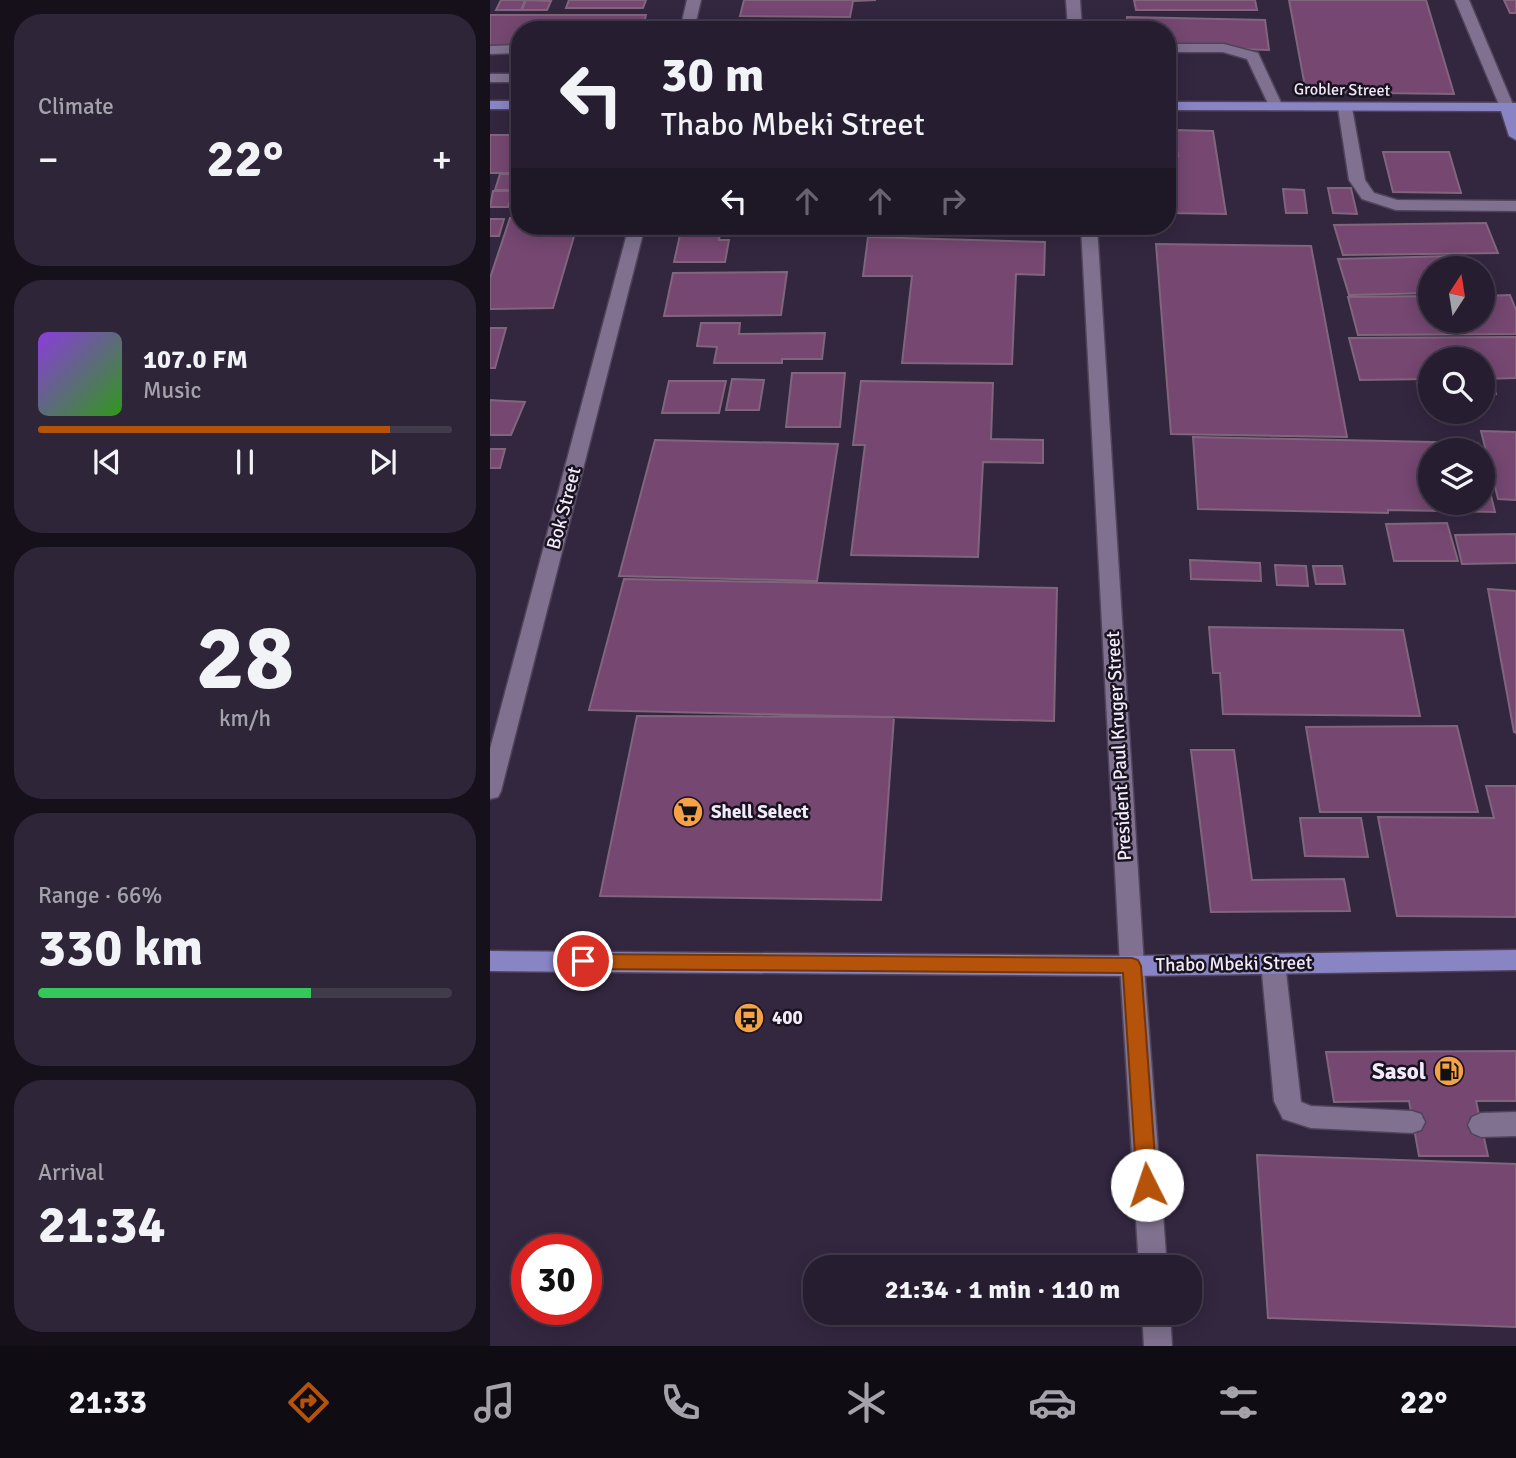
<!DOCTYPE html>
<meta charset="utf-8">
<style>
body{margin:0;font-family:Signika,sans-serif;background:#2e2638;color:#f1f3f6;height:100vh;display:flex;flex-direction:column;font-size:26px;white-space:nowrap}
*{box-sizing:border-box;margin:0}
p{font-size:23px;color:#a4a2ab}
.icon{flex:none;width:38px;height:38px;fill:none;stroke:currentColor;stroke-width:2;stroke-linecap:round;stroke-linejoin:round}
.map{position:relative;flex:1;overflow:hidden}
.details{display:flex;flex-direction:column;gap:14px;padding:14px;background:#15101a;width:490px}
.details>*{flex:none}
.hud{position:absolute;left:21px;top:21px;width:665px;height:214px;border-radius:28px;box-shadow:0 4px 18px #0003,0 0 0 2px #423b4c;background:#261d30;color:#f1f3f6;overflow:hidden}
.needle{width:46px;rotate:12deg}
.controls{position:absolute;left:928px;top:256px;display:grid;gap:14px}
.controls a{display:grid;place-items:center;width:77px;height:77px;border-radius:50%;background:#261d30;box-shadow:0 4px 18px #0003,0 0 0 2px #423b4c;font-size:35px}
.speed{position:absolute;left:21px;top:1234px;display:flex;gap:14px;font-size:35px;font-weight:700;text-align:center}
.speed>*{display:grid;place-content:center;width:91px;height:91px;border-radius:50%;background:#261d30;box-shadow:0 4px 18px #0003,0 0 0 2px #423b4c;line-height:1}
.speed .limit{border:10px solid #d22;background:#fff;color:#111}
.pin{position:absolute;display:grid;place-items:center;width:60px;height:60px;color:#fff;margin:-30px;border:4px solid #fff;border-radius:50%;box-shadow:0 2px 7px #0007}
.me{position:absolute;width:77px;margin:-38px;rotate:356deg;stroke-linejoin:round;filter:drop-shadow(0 0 5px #0008)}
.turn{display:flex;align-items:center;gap:24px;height:147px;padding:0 35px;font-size:32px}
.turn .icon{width:91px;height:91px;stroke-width:2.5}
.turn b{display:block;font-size:49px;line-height:60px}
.lanes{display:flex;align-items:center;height:66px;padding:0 35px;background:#0003;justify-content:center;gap:35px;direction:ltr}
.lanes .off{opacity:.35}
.big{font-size:52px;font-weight:800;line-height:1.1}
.details .card{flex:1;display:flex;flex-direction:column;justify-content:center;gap:10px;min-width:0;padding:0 24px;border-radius:28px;background:#2e2638}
.details .dial{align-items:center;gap:0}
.dial b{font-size:91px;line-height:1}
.song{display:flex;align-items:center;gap:21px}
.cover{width:84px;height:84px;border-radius:10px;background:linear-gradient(135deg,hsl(270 70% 55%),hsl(110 70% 35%))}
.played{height:7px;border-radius:4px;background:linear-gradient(90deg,#b45309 85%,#423b4c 85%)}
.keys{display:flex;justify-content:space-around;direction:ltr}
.heat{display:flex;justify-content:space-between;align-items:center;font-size:38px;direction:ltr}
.charge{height:10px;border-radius:5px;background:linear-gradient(90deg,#34c759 66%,#423b4c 0)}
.trip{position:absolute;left:313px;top:1255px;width:399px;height:70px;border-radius:28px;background:#261d30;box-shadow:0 4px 18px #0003,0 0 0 2px #423b4c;font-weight:800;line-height:70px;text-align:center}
.tab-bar{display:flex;height:112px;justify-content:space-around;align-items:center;background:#0f0c13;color:#a4a2ab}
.tab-bar .icon{width:49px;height:49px}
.tab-bar .on{color:#b45309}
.tab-bar b{font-size:32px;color:#f1f3f6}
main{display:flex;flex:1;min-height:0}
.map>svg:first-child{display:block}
.building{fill:#754771;stroke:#80657d;stroke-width:2}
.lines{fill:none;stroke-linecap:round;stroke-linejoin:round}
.minor-casing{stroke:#4f445a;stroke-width:3}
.major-casing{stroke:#4f445a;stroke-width:3}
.minor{fill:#7f718f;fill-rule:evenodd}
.major{fill:#8984c4;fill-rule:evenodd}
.route{fill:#b45309;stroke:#753606;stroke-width:2}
.labels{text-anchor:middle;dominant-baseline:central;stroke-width:5;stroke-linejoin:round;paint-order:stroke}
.far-street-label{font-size:16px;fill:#f2eafb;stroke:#18131e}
.street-label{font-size:19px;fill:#f2eafb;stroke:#18131e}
.poi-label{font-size:19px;font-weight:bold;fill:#f2eafb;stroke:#18131e;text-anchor:start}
.near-poi-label{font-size:23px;font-weight:bold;fill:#f2eafb;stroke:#18131e;text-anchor:end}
</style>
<main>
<section class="details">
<div class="card"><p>Climate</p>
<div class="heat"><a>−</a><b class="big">22°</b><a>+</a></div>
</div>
<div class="card">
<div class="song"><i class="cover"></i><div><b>107.0 FM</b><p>Music</p></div></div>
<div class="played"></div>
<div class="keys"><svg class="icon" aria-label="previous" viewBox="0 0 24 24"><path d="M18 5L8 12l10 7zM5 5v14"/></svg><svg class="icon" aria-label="pause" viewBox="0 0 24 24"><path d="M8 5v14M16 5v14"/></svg><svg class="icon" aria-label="next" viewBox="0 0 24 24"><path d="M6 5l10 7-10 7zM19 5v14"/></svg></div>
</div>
<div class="card dial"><b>28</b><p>km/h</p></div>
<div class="card"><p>Range · 66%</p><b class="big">330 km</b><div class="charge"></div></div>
<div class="card"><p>Arrival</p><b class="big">21:34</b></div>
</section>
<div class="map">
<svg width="1026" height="1346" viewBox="0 0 1026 1346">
<rect width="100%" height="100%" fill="#332740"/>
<!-- building -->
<path class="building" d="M11 0H35L31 10H6Z
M36 0 61 1 57 10H32Z
M79 0H156L153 8H76Z
M254 0H386L363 1 360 17 250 16Z
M644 0H765L767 10H646Z
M799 0H936L964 94 816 92Z
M1014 0H1026V13H1020Z
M0 15H156L152 30H30V46H0Z
M637 17 775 20 779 50 677 47V30H637Z
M543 20 544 30H350L351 21Z
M684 130 723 131 736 214 677 213V156H688Z
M0 135H30V173H0Z
M893 152H959L971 193 903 192Z
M10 174H29L25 190H5Z
M838 188H861L867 214 843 213Z
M793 189 814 190 817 213H796Z
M3 191H23L18 207H0Z
M20 218H30V226H87L63 308 0 309V278Z
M0 219H14L9 236H0Z
M996 223 1008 253 853 255 844 225Z
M192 226H231L229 240H239L235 262H184Z
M378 237 555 242 554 275 526 274 522 364 412 363 422 276H373Z
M666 244 821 246 857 437 681 434Z
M962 256 967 268H940V293L859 295 848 259Z
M297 272 291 315 174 316 183 273Z
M1020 295 1026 310V334L868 335 858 297 940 296V320H992V296Z
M211 323H250L249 334 335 333 332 359H292V363H224L227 347 207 346Z
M0 328H16L5 368H0Z
M1026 337V378L992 379V359H940V379L870 380 859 338Z
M302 373H355L350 427H296Z
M242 379 274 380 269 410H236Z
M179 381H236L229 413H172Z
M371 381 503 383 501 439 553 440V463L493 462 488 557 361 555 375 445H363Z
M1002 381 1006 394 992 395V382Z
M927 383H940V396H932Z
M0 400 35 402 21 435H0Z
M991 431 1026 432V500L1008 499Z
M703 437 988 443 990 450H940V502H992V459L1005 512 898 510V513L708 509Z
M165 440 348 444 327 581 129 576Z
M0 449H15L10 468H0Z
M957 523 968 561H904L896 524Z
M1026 534V563L972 564 965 535Z
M700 560 770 563 771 581 701 579Z
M785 565 816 566 818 586 787 585Z
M823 566H852L855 584H826Z
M134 579 567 588 564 721 99 710Z
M998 589 1026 591V733L1024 732Z
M719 627 913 630 930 716 733 714 730 673H723Z
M147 716 404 717 391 900 110 896Z
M967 726 988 812H830L816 727Z
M701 750H744L762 880 854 879 860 911 721 912Z
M996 786H1026V917L907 916 888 817 1004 818Z
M810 818H871L878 857 815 856Z
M1026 1051V1101H986L998 1156H929L919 1101 844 1102 836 1052Z
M767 1155 1026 1164V1327L778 1318Z"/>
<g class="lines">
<!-- minor casing -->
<g class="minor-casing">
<path id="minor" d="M197 0H211L204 30H190Z
M576 0H590L592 30H578Z
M965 0H979L1024 107 1022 110 1017 111 1010 107Z
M677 44H734L768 53 793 107 791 110H781L757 59 733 52H677Z
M30 45V53L0 54V46Z
M0 74H30V82H0Z
M855 104 862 108 875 180 884 193 907 200 1026 201V211L906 210 872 199 859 180 848 108Z
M139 226H155L11 791 8 797 0 799V749Z
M591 226H607L654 966 677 1267H649L630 966Z
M783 953 792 956 795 963 811 1102 821 1106 922 1111 931 1114 935 1122 931 1130 922 1133 821 1128 793 1119 784 1101 771 963 774 956Z
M1026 1112V1136L991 1137 982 1133 978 1125 982 1117 991 1113Z
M652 1312H680L682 1346H654Z"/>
</g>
<!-- major casing -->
<g class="major-casing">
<path id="major" d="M0 101H30V109H0Z
M677 102 1026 103V140L1019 136 1011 111 677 110Z
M1026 950V970L642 976 0 971V951L642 956Z"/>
</g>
<!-- minor -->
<use href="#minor" class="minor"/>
<!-- major -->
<use href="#major" class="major"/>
</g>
<!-- route -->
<path class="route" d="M93 954 642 958 648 960 651 966 667 1185 664 1191 657 1194 650 1191 647 1185 633 973 93 969 86 967 84 961 86 956Z"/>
<!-- icons -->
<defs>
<g id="supermarket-disc" transform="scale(1.575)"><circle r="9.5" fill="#f5a246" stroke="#18131e"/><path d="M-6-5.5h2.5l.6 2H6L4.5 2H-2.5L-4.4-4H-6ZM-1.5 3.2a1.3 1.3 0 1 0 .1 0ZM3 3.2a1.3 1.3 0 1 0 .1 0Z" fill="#111"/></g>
<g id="bus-disc" transform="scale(1.575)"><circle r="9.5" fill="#f5a246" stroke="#18131e"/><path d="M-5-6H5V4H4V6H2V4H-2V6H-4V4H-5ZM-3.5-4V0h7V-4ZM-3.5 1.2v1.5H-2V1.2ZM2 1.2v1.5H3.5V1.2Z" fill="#111"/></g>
<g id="fuel-disc" transform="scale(1.575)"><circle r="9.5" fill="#f5a246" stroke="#18131e"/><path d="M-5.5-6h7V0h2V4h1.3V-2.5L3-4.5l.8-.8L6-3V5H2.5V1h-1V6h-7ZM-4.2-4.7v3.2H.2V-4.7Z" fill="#111"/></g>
</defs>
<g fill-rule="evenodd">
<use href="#supermarket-disc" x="198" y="812"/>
<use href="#bus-disc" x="259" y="1018"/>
<use href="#fuel-disc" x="959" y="1071"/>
</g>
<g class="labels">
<!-- far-street labels -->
<g class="far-street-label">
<text transform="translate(852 90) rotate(1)">Grobler Street</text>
</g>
<!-- street labels -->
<g class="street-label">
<text transform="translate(74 508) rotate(-75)">Bok Street</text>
<text transform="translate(629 746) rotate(-93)">President Paul Kruger Street</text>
<text transform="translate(744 964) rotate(-1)">Thabo Mbeki Street</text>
</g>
<!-- poi labels -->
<g class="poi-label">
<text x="221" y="812">Shell Select</text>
<text x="282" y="1018">400</text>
</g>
<!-- near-poi labels -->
<g class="near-poi-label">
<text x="936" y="1071">Sasol</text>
</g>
</g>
</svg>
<div class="controls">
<a><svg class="needle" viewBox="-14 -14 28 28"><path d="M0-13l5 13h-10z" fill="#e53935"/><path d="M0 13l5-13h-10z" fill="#a4a2ab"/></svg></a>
<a><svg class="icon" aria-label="search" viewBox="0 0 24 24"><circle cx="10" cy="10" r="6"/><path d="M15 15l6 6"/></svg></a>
<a><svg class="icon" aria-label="layers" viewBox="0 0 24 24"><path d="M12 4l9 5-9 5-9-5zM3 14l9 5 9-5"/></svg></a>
</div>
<div class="speed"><div class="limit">30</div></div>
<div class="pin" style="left:93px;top:961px;background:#d93025"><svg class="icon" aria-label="arrive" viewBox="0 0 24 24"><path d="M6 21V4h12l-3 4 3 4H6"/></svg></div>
<svg class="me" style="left:657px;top:1185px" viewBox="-20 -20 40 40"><circle r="19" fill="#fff"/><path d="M0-13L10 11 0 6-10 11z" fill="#b45309"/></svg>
<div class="trip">21:34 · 1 min · 110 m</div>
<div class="hud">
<div class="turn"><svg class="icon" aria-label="left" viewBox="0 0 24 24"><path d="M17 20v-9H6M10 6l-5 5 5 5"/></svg><div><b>30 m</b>Thabo Mbeki Street</div></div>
<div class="lanes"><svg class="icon" aria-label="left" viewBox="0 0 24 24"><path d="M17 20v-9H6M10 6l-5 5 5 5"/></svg><svg class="icon off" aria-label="ahead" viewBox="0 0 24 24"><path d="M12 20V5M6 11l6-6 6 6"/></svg><svg class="icon off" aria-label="ahead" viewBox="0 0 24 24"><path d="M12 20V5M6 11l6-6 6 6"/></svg><svg class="icon off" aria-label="right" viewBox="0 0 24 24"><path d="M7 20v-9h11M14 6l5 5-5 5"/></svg></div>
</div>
</div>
</main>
<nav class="tab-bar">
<b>21:33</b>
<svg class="icon on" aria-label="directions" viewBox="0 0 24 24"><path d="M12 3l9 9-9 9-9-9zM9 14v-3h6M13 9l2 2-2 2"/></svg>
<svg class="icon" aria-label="music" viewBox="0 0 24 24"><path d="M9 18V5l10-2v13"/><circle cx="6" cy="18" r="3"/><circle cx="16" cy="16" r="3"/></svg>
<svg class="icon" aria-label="phone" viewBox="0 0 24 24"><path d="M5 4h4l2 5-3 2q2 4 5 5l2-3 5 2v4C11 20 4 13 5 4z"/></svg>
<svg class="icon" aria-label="climate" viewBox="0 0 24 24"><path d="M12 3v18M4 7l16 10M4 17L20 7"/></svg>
<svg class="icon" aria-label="car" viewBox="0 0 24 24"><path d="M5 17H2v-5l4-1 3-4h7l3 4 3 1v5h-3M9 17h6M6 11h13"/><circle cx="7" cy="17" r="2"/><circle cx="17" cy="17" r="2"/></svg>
<svg class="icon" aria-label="filters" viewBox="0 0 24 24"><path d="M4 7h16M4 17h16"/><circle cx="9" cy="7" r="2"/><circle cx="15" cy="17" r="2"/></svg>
<b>22°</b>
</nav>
